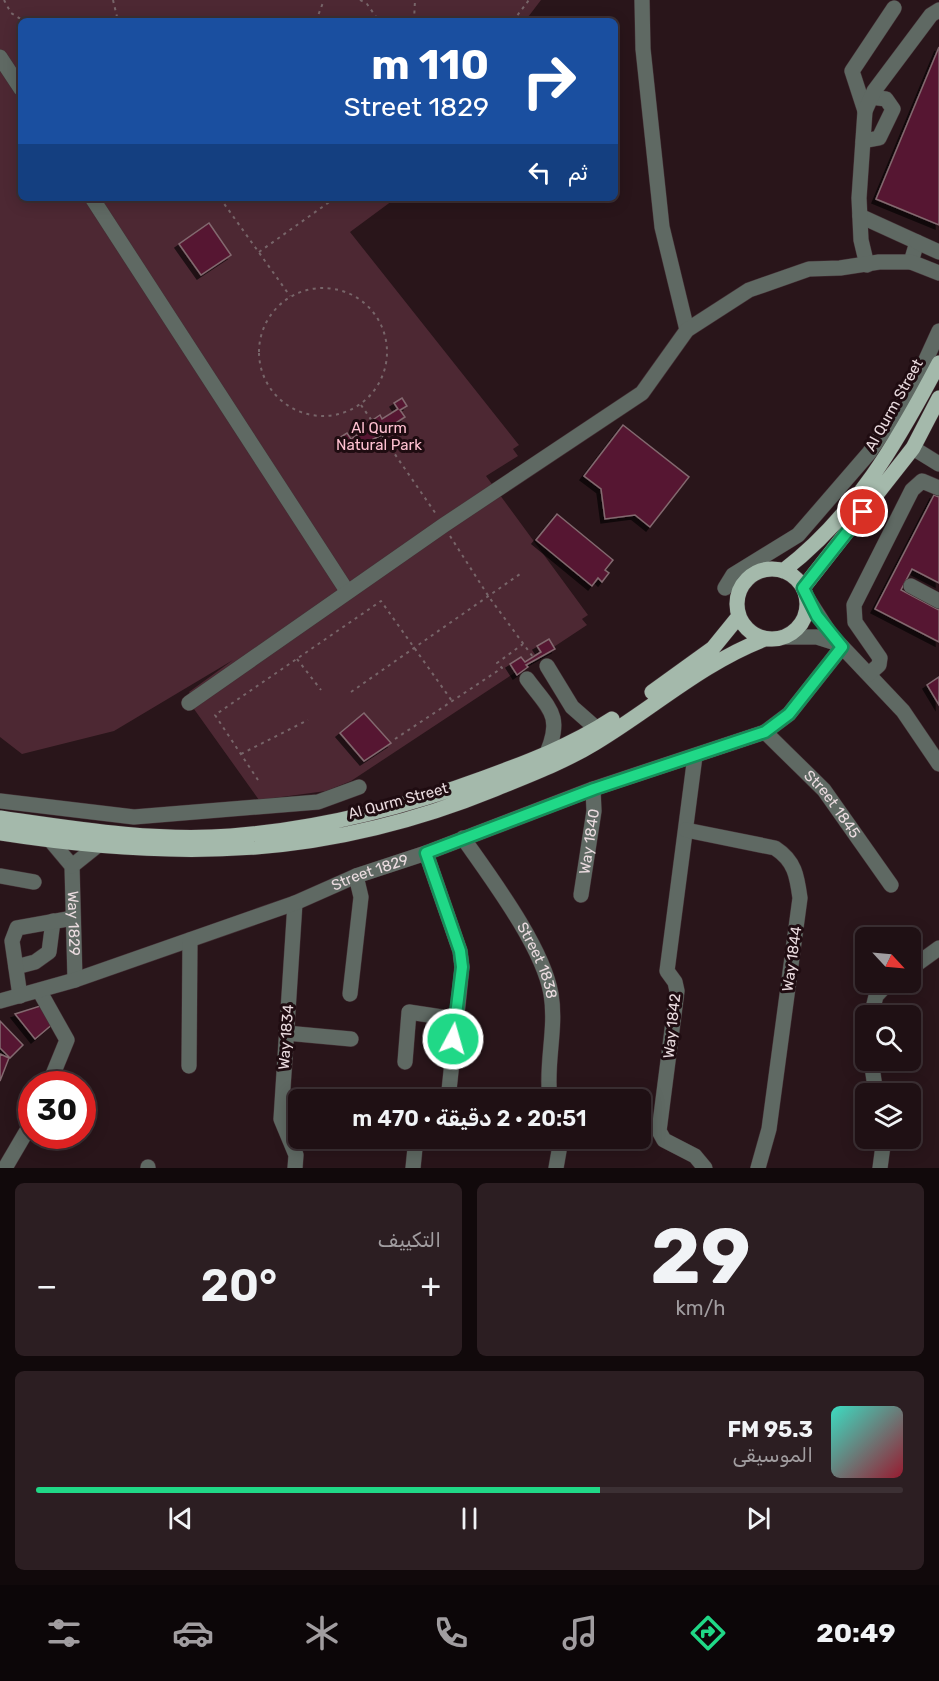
<!DOCTYPE html>
<html lang="ar">
<meta charset="utf-8">
<style>
body{margin:0;font-family:Rubik,Vazirmatn,sans-serif;background:#2c1e22;color:#f1f3f6;direction:rtl;height:100vh;display:flex;flex-direction:column;font-size:22px;white-space:nowrap}
*{box-sizing:border-box;margin:0}
p{font-size:20px;color:#a19da0}
.icon{flex:none;width:33px;height:33px;fill:none;stroke:currentColor;stroke-width:2;stroke-linecap:round;stroke-linejoin:round}
.map{position:relative;height:1168px;overflow:hidden;direction:ltr}
.drawer{display:flex;flex-direction:column;gap:15px;padding:15px;background:#11090b;flex:1}
.drawer>*{flex:none}
.hud{position:absolute;left:18px;top:18px;width:600px;height:183px;border-radius:9px;box-shadow:0 3px 15px #0003,0 0 0 2px #3c3034;direction:rtl;background:#1a4fa0;color:#fff;overflow:hidden}
.needle{width:39px;rotate:116deg}
.fabs{position:absolute;left:855px;top:927px;display:grid;gap:12px}
.fabs a{display:grid;place-items:center;width:66px;height:66px;border-radius:9px;background:#1f1014;box-shadow:0 3px 15px #0003,0 0 0 2px #3c3034;font-size:30px}
.speed{position:absolute;left:18px;top:1071px;display:flex;gap:12px;font-size:30px;font-weight:700;text-align:center}
.speed>*{display:grid;place-content:center;width:78px;height:78px;border-radius:50%;background:#1f1014;box-shadow:0 3px 15px #0003,0 0 0 2px #3c3034;line-height:1}
.speed .limit{border:9px solid #d22;background:#fff;color:#111}
.pin{position:absolute;display:grid;place-items:center;width:51px;height:51px;color:#fff;margin:-26px;border:3px solid #fff;border-radius:50%;box-shadow:0 2px 6px #0007}
.me{position:absolute;width:66px;margin:-33px;rotate:6deg;stroke-linejoin:round;filter:drop-shadow(0 0 4px #0008)}
.turn{display:flex;align-items:center;gap:21px;height:126px;padding:0 30px;font-size:27px}
.turn .icon{width:78px;height:78px;stroke-width:2.5}
.turn b{display:block;font-size:42px;line-height:51px}
.then{display:flex;align-items:center;height:57px;padding:0 30px;background:#0003;gap:12px;font-size:22px}
.big{font-size:45px;font-weight:600;line-height:1.1}
.drawer .widget{flex:1;display:flex;flex-direction:column;justify-content:center;gap:9px;min-width:0;padding:0 21px;border-radius:9px;background:#2c1e22}
.drawer .dial{align-items:center;gap:0}
.dial b{font-size:78px;line-height:1}
.song{display:flex;align-items:center;gap:18px}
.cover{width:72px;height:72px;border-radius:9px;background:linear-gradient(135deg,hsl(170 70% 55%),hsl(350 70% 35%))}
.played{height:6px;border-radius:3px;background:linear-gradient(90deg,#20d887 65%,#3c3034 65%)}
.keys{display:flex;justify-content:space-around;direction:ltr}
.heat{display:flex;justify-content:space-between;align-items:center;font-size:33px;direction:ltr}
.drawer .tiles{flex:1;display:grid;gap:15px;grid-template-columns:1fr 1fr}
.widget:last-child{grid-column:span 2}
.trip{position:absolute;left:288px;top:1089px;width:363px;height:60px;border-radius:9px;background:#1f1014;box-shadow:0 3px 15px #0003,0 0 0 2px #3c3034;font-weight:600;line-height:60px;text-align:center;direction:rtl}
.tabs{display:flex;height:96px;justify-content:space-around;align-items:center;background:#0c0608;color:#a19da0}
.tabs .icon{width:42px;height:42px}
.tabs .selected{color:#20d887}
.tabs b{font-size:27px;color:#f1f3f6}
.map>svg:first-child{display:block}
.green{fill:#4d2833}
.building{fill:#571930;stroke:#836970;stroke-width:1.5;filter:url(#shadow)}
.lines{fill:none;stroke-linecap:round;stroke-linejoin:round}
.minor-casing{stroke:#443136;stroke-width:16}
.major-casing{stroke:#443136;stroke-width:16}
.path{stroke:#776569;stroke-width:2;stroke-dasharray:3 4.5;stroke-linecap:butt}
.minor{stroke:#5f6963;stroke-width:15}
.major{stroke:#a4b9ab;stroke-width:15}
.route-casing{stroke:#158c58;stroke-width:15}
.route{stroke:#20d887;stroke-width:10}
.labels{text-anchor:middle;dominant-baseline:central;stroke-width:6;stroke-linejoin:round;paint-order:stroke}
.street-label{font-size:15px;fill:#eadbdf;stroke:#1f0c11}
.park-label{font-size:15px;fill:#ffc1d1;stroke:#1f0c11}
</style>
<div class="map">
<svg width="939" height="1168" viewBox="0 0 939 1168">
<defs>
<filter id="shadow"><feDropShadow dx="-4" dy="4" stdDeviation="0" flood-color="#0009"/></filter>
</defs>
<rect width="100%" height="100%" fill="#29151a"/>
<!-- green -->
<path class="green" d="M0 0H541L525 21H21V89L0 52Z
M0 63 21 95V198H396L350 232 519 445 513 449 518 456 486 476 588 615 582 619 587 625 351 781 326 791 259 800 189 702 194 698 189 692 233 660 114 731 22 754 0 737Z"/>
<!-- building -->
<path class="building" d="M939 47V225L876 199Z
M209 223 231 255 201 275 179 244Z
M402 398 407 406 400 410 405 417 388 428 390 431 355 448 351 442 344 446 339 438 347 433 351 439 366 429 364 426 380 415 382 419 398 409 394 403Z
M623 425 689 477 650 527 635 515 605 519 601 489 584 476Z
M934 495 939 497V583L912 569 901 590 939 610V642L875 609Z
M557 514 613 560 605 570 609 573 602 582 598 578 592 586 536 540Z
M549 639 555 649 526 665 528 667 517 675 510 664 521 657 525 662 541 652 537 646Z
M939 677V705L927 685Z
M364 713 391 743 364 761 340 733Z
M40 1006 54 1023 35 1039 15 1014Z
M0 1021 23 1045 10 1058 0 1048Z
M0 1054 9 1058 0 1081Z"/>
<g class="lines">
<!-- minor casing -->
<g class="minor-casing">
<g id="minor">
<path d="M642 0 643 49 662 227 687 330"/>
<path d="M0 57 21 89"/>
<path d="M865 111 852 71 894 8"/>
<path d="M863 141 879 138 893 109 886 99 871 97"/>
<path d="M92 198 347 591"/>
<path d="M860 216 917 242 911 262"/>
<path d="M917 242 939 252"/>
<path d="M867 265 861 240 859 198 865 111 874 91 931 15 939 10"/>
<path d="M913 448 939 464"/>
<path d="M911 586 939 601"/>
<path d="M725 588 733 575 798 535 869 453 912 390 939 331"/>
<path d="M806 596 831 635 903 711 939 764"/>
<path d="M784 637H817L839 644"/>
<path d="M547 666 572 707 597 729"/>
<path d="M869 674 879 665 880 658 855 622 854 605 912 490 922 481 939 488"/>
<path d="M527 679C549 709 563 715 547 753"/>
<path d="M189 703 444 525 642 393 687 330 749 290 809 269 840 268 879 262H911L939 273"/>
<path id="s1" d="M765 732 824 790 891 885"/>
<path d="M695 756 667 971 675 982 677 991 659 1131 664 1140 695 1156 705 1168"/>
<path d="M0 801 134 817 318 802 359 787"/>
<path d="M686 830 775 848C795 861 797 876 800 898L769 1129 758 1168"/>
<path id="s2" d="M463 838C491 878 543 947 551 994 557 1029 545 1065 550 1100"/>
<path id="s3" d="M51 841 72 866 75 980"/>
<path d="M426 853 460 951 462 967 448 1100"/>
<path d="M72 866 97 846"/>
<path d="M0 876 34 882"/>
<path id="s4" d="M581 895 594 811 593 789"/>
<path d="M295 903 281 1119 296 1155 295 1168"/>
<path d="M16 967 35 962 49 952 53 921"/>
<path d="M910 969 939 948"/>
<path d="M40 992 67 1040 49 1084"/>
<path d="M350 994 361 897 356 876"/>
<path d="M20 996 12 941 17 928 73 918"/>
<path id="s5" d="M0 1001 75 980 295 903 356 876 426 853 593 789 765 732 789 714 842 647"/>
<path d="M871 1016 876 996 889 982"/>
<path d="M286 1033 351 1039"/>
<path d="M871 1060 876 1094"/>
<path d="M405 1062 409 1012 455 1019"/>
<path d="M189 1066 190 940"/>
<path d="M148 1167V1168"/>
<path d="M5 1168 32 1122"/>
<path d="M413 1168 416 1138"/>
<path d="M556 1168 559 1151 557 1138"/>
<path d="M880 1168 884 1138"/>
</g>
</g>
<!-- major casing -->
<g class="major-casing">
<path id="major" d="M737 604a35 35 0 1 1 70 0a35 35 0 1 1-70 0Z
M783 571C855 516 898 441 939 363
M803 588 913 448 939 398
M652 692 713 648 739 616
M0 818C76 829 154 842 231 836 318 829 403 808 484 778 528 762 572 745 612 719
M0 833C178 861 326 858 495 789 529 775 564 762 595 743 652 709 702 663 765 639"/>
</g>
<!-- path -->
<path class="path" d="M4 0 11 13 24 21
M113 0 118 21
M360 0 367 4 379 21
M316 21 324 0
M414 21 415 0
M513 21 529 0
M220 198 290 296
M259 252 335 198
M259 352a64 64 0 1 1 128 0a64 64 0 1 1-128 0Z
M361 405 436 514
M450 536 489 597 533 657
M297 659 321 690
M351 692 520 574
M395 739 502 668 497 663 523 644
M241 754 308 720
M258 780 215 715 381 601 452 701"/>
<!-- minor -->
<use href="#minor" class="minor"/>
<!-- major -->
<use href="#major" class="major"/>
</g>
<g class="lines">
<!-- route casing -->
<g class="route-casing">
<path id="route" d="M453 1039 462 967 460 951 426 853 594 789 765 732 789 714 842 647 817 616 803 588 863 512"/>
</g>
<!-- route -->
<use href="#route" class="route"/>
</g>
<g class="labels">
<!-- street labels -->
<g class="street-label">
<text transform="translate(894 405) rotate(-61)">Al Qurm Street</text>
<text transform="translate(398 801) rotate(-15)">Al Qurm Street</text>
<text stroke="none"><textPath href="#s1" startOffset="99">Street 1845</textPath></text>
<text stroke="none"><textPath href="#s4" startOffset="54">Way 1840</textPath></text>
<text stroke="none"><textPath href="#s5" startOffset="392">Street 1829</textPath></text>
<text stroke="none"><textPath href="#s3" startOffset="90">Way 1829</textPath></text>
<text transform="translate(792 959) rotate(-82)">Way 1844</text>
<text stroke="none"><textPath href="#s2" startOffset="144">Street 1838</textPath></text>
<text transform="translate(672 1026) rotate(-84)">Way 1842</text>
<text transform="translate(286 1037) rotate(-86)">Way 1834</text>
</g>
<!-- park labels -->
<g class="park-label">
<text x="379" y="428">Al Qurm<tspan x="379" dy="17">Natural Park</tspan></text>
</g>
</g>
</svg>
<div class="fabs">
<a><svg class="needle" viewBox="-14 -14 28 28"><path d="M0-13l5 13h-10z" fill="#e53935"/><path d="M0 13l5-13h-10z" fill="#a19da0"/></svg></a>
<a><svg class="icon" aria-label="search" viewBox="0 0 24 24"><circle cx="10" cy="10" r="6"/><path d="M15 15l6 6"/></svg></a>
<a><svg class="icon" aria-label="layers" viewBox="0 0 24 24"><path d="M12 4l9 5-9 5-9-5zM3 14l9 5 9-5"/></svg></a>
</div>
<div class="speed"><div class="limit">30</div></div>
<div class="pin" style="left:863px;top:512px;background:#d93025"><svg class="icon" aria-label="arrive" viewBox="0 0 24 24"><path d="M6 21V4h12l-3 4 3 4H6"/></svg></div>
<svg class="me" style="left:453px;top:1039px" viewBox="-20 -20 40 40"><circle r="17" fill="#20d887" stroke="#fff" stroke-width="3"/><path d="M0-11L8 9 0 5-8 9z" fill="#fff"/></svg>
<div class="trip">20:51 · 2 دقيقة · 470 m</div>
<div class="hud">
<div class="turn"><svg class="icon" aria-label="right" viewBox="0 0 24 24"><path d="M7 20v-9h11M14 6l5 5-5 5"/></svg><div><b>110 m</b>Street 1829</div></div>
<div class="then">ثم<svg class="icon" aria-label="left" viewBox="0 0 24 24"><path d="M17 20v-9H6M10 6l-5 5 5 5"/></svg></div>
</div>
</div>
<section class="drawer">
<div class="tiles">
<div class="widget dial"><b>29</b><p>km/h</p></div>
<div class="widget"><p>التكييف</p>
<div class="heat"><a>−</a><b class="big">20°</b><a>+</a></div>
</div>
<div class="widget">
<div class="song"><i class="cover"></i><div><b>95.3 FM</b><p>الموسيقى</p></div></div>
<div class="played"></div>
<div class="keys"><svg class="icon" aria-label="previous" viewBox="0 0 24 24"><path d="M18 5L8 12l10 7zM5 5v14"/></svg><svg class="icon" aria-label="pause" viewBox="0 0 24 24"><path d="M8 5v14M16 5v14"/></svg><svg class="icon" aria-label="next" viewBox="0 0 24 24"><path d="M6 5l10 7-10 7zM19 5v14"/></svg></div>
</div>
</div>
</section>
<nav class="tabs">
<b>20:49</b>
<svg class="icon selected" aria-label="directions" viewBox="0 0 24 24"><path d="M12 3l9 9-9 9-9-9zM9 14v-3h6M13 9l2 2-2 2"/></svg>
<svg class="icon" aria-label="music" viewBox="0 0 24 24"><path d="M9 18V5l10-2v13"/><circle cx="6" cy="18" r="3"/><circle cx="16" cy="16" r="3"/></svg>
<svg class="icon" aria-label="phone" viewBox="0 0 24 24"><path d="M5 4h4l2 5-3 2q2 4 5 5l2-3 5 2v4C11 20 4 13 5 4z"/></svg>
<svg class="icon" aria-label="climate" viewBox="0 0 24 24"><path d="M12 3v18M4 7l16 10M4 17L20 7"/></svg>
<svg class="icon" aria-label="car" viewBox="0 0 24 24"><path d="M5 17H2v-5l4-1 3-4h7l3 4 3 1v5h-3M9 17h6M6 11h13"/><circle cx="7" cy="17" r="2"/><circle cx="17" cy="17" r="2"/></svg>
<svg class="icon" aria-label="filters" viewBox="0 0 24 24"><path d="M4 7h16M4 17h16"/><circle cx="9" cy="7" r="2"/><circle cx="15" cy="17" r="2"/></svg>
</nav>
